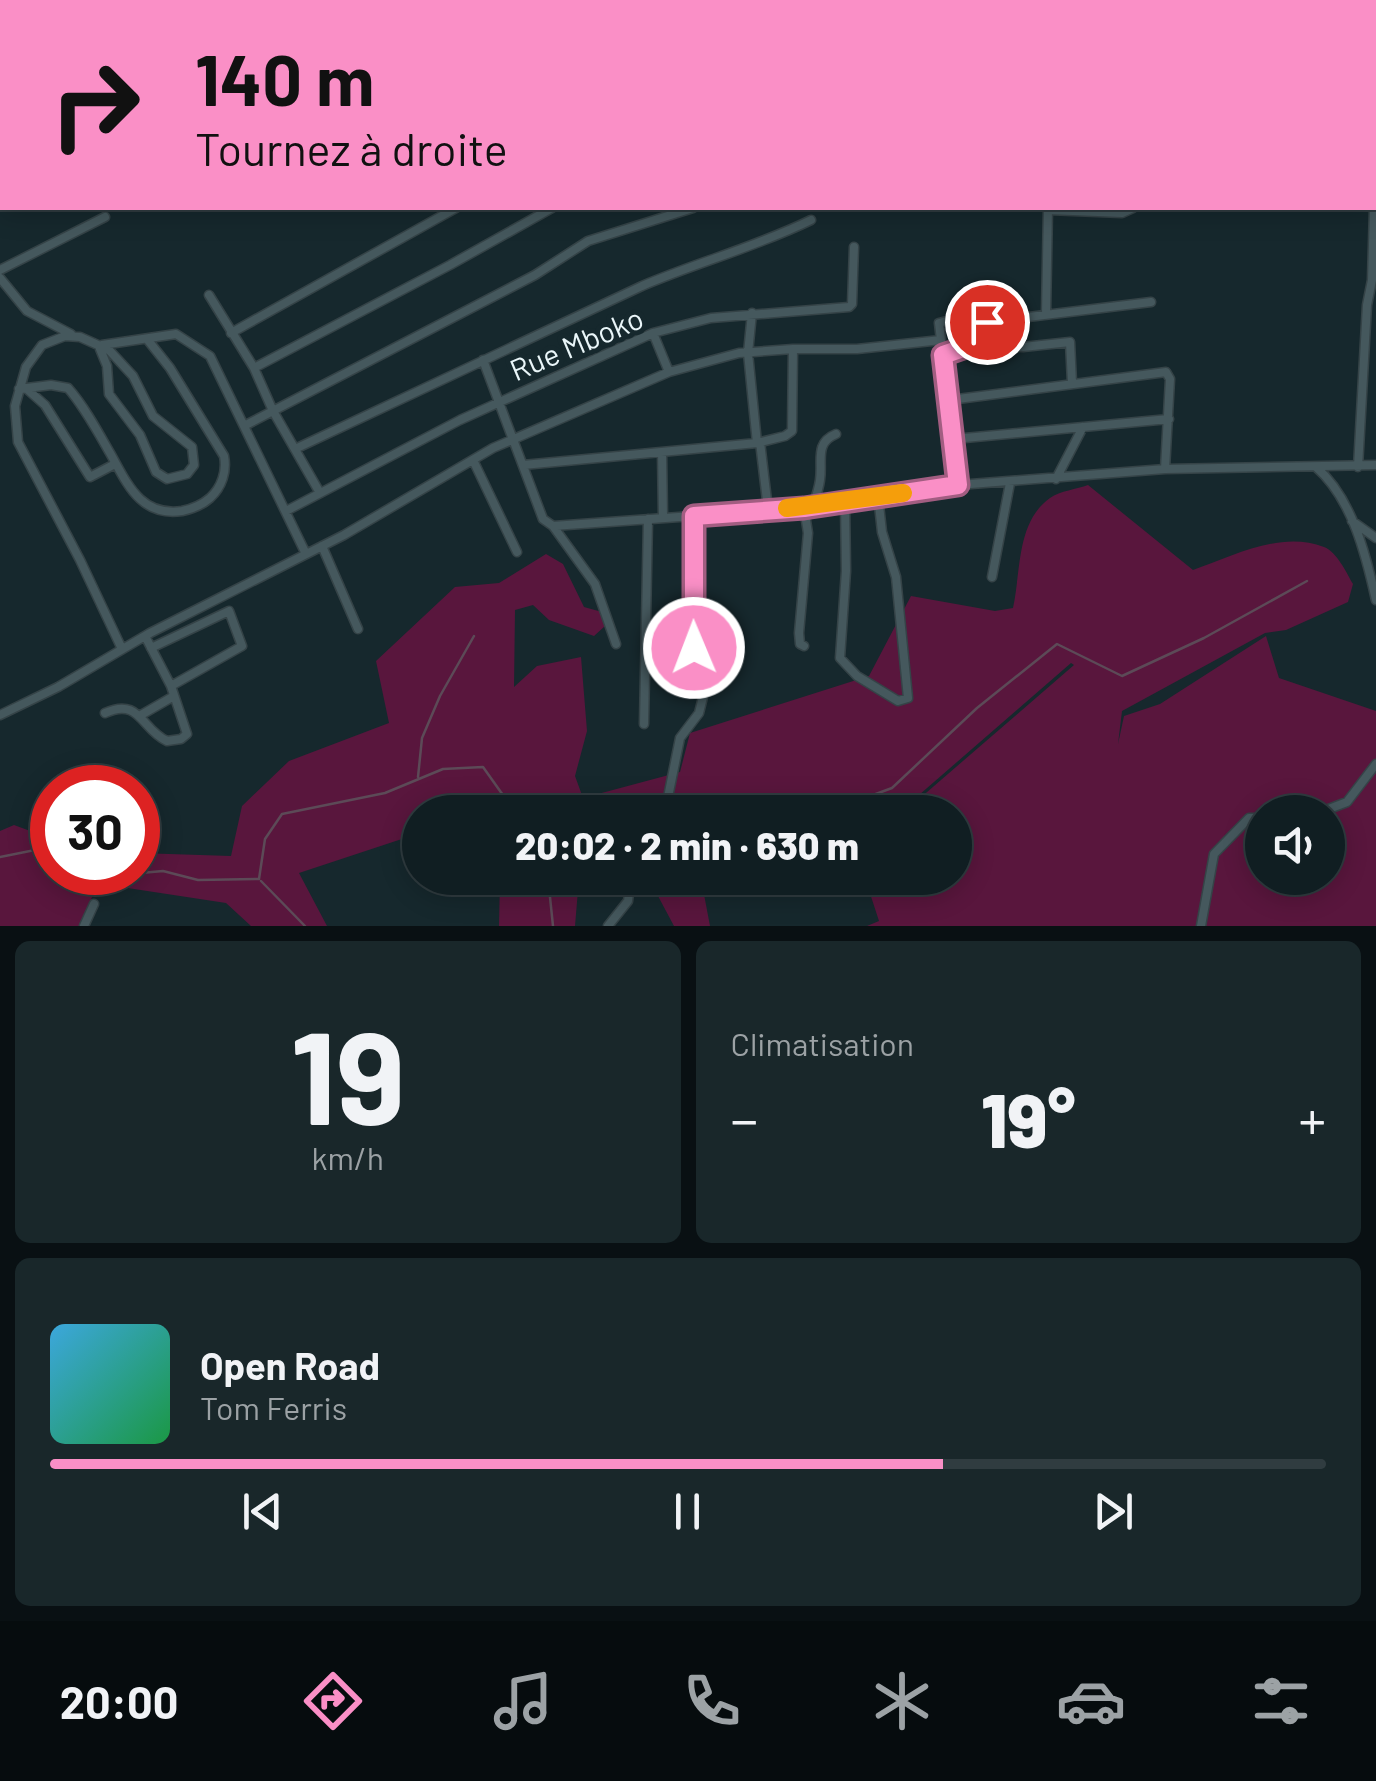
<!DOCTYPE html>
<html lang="fr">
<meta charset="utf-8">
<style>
body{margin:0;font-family:Barlow,sans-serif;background:#19272a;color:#f1f3f6;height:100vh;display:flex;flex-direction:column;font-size:38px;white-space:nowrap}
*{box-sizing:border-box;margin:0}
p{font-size:32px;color:#9ca2a5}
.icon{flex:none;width:55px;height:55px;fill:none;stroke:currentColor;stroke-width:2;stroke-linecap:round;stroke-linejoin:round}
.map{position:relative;height:926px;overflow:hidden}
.drawer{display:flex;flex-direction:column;gap:15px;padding:15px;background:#091013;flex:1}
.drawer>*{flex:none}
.guide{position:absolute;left:0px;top:0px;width:1378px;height:210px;box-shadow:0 5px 25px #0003,0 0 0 2px #303c40;background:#fa8fc6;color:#111;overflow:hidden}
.buttons{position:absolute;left:1245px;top:795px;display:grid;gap:20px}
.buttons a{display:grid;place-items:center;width:100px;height:100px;border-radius:50%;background:#101e22;box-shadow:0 5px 25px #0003,0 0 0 2px #303c40;font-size:50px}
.speed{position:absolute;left:30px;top:765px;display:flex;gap:20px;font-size:50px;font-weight:700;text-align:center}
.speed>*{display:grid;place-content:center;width:130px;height:130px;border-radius:50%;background:#101e22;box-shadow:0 5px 25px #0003,0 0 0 2px #303c40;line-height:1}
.speed .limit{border:15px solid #d22;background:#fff;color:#111}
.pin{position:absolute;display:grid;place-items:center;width:85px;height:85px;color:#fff;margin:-42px;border:5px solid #fff;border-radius:50%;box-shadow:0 2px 10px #0007}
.me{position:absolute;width:110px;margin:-55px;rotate:359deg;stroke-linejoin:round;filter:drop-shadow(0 0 8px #0008)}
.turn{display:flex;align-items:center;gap:35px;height:210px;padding:0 30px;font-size:45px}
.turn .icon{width:130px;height:130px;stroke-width:2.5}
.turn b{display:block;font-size:70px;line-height:85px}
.big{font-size:75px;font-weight:800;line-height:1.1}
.drawer .tile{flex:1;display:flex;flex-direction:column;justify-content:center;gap:15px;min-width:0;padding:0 35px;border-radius:15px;background:#19272a}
.drawer .dial{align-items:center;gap:0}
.dial b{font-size:130px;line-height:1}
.song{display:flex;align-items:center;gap:30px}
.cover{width:120px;height:120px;border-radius:15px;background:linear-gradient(135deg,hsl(200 70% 55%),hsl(140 70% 35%))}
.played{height:10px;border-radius:5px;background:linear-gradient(90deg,#fa8fc6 70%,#303c40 70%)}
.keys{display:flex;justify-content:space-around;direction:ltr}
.heat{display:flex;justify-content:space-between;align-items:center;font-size:55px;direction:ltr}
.drawer .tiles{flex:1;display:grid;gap:15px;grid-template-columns:1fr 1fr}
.tile:last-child{grid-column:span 2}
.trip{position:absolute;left:402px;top:795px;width:570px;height:100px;border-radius:50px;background:#101e22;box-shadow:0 5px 25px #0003,0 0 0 2px #303c40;font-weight:800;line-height:100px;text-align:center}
.menu{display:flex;height:160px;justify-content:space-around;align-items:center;background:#060c0e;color:#9ca2a5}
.menu .icon{width:70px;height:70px}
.menu .current{color:#fa8fc6}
.menu b{font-size:45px;color:#f1f3f6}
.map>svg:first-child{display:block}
.green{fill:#59163d;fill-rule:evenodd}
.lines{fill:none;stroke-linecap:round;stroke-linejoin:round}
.stream{stroke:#5c4a57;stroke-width:2.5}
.minor-casing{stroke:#354347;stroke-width:11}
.primary-casing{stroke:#354347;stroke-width:15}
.minor{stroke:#45585d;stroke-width:8}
.primary{stroke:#468fa0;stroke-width:11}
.route-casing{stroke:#a25d81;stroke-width:25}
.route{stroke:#fa8fc6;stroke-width:18}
.slow{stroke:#f59e0b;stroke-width:18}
.labels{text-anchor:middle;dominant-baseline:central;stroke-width:10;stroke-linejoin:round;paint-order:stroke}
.street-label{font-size:30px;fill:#eaf6f9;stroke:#16282d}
</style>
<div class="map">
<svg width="1376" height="926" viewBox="0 0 1376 926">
<rect width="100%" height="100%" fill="#16282d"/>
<!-- green -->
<path class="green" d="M1088 485 1193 570C1233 556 1281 530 1324 547 1337 552 1346 572 1353 584L1348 602 1286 630 1265 633 1122 711 1118 744 1124 716 1160 704 1266 636 1279 678 1376 711V926H867L879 921 865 878H955V812H876L897 798 869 812H420V833L299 873 327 926H251L226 903 62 878 97 885 80 926H0V831L14 825 52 839V872H138V853L231 856 242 806 289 761 389 723 376 661 455 587 499 583 546 554 563 564 584 607 602 612 605 626 594 636 549 620 533 605 515 610 514 687 537 666 581 657 587 731 575 776 583 798 680 772 690 733 869 676 911 596 995 611 1013 608C1021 572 1016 522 1050 498 1060 491 1077 489 1088 485ZM1071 663 1074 665 919 799 902 797 919 795ZM1262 812H1328V878H1262Z
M500 878H579L575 926H499Z
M633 878H720L703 889 710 926H674L658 896Z"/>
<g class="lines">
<!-- stream -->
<path class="stream" d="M450 2 452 0
M0 67 2 65
M418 777 422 738 440 696 474 636
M827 812 892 788 977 708 1057 644 1122 676 1204 638 1307 581
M0 857 35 850 52 855
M92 872 97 877 163 871 198 880 259 879 265 839 282 814 385 793 443 769 483 767 515 812
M548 878 553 926
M261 881 305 926"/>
<!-- minor casing -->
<g class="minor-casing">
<path id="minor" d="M85 0 87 2
M1239 0 1240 2
M662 2 663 0
M810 2 812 0
M1375 73 1376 71
M1375 122H1376
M1375 159H1376
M1048 210 1122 213 1133 208
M0 270 105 217
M0 278 27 311 71 334
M209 295 254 368 273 411 320 493
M752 313 748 353 757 443
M1046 314 1048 208
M231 333 456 208
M653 333 669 372
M102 345 176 334 210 356 306 554
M969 346 1023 347 1070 342 1072 383
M100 349 107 366 109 394 140 435 156 472 167 479 187 474 194 465 192 447 153 416 133 376 109 350 80 337 65 336 42 345 26 367 15 406 18 442 80 560 122 649
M943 355 969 346 987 322 1151 302
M483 360 543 519 553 526 804 508 958 485 1165 469 1376 465
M254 368 450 265 552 208
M19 389 51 385 68 388C84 406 98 432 110 453 127 483 140 517 182 511 192 509 202 505 210 498 222 487 227 471 224 456L170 368 147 339
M28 390 45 405 90 477 115 464
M950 400 1166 372 1170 379 1165 469
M244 426 535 275 588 241 693 208
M954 439 1169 419
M760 442 768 509
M295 449 642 286C698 262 756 247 811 220
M662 452 663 518
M473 460 517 552
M523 465 757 443 785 436 792 431 793 349
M1316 467C1352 498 1366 555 1376 600
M1358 467 1367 305 1372 280 1374 208
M1056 479 1083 427
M958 485 939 323 962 317
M845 501 846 571 840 658 857 676 898 701 908 698 896 577 882 532 878 496
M813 506C816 497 819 488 820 480 823 461 814 443 836 434
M286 511 460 420 653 333 711 318 849 307 852 304 854 247
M1352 521 1376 538
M553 526 595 584 616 644
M322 546 358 629
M992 577 1010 483
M804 646 800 644 799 633 808 533 804 508
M151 648 229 611 242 646 171 686
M105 713C140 697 141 729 167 741L181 739 187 734 171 686 145 636
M0 715 58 687 150 633 344 535 493 448 669 372 739 353 793 349H857L941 340
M141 715 174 696
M644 724 648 519
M665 812 680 738 699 713 703 697 695 672 694 516
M1321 812 1347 802 1376 764
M84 926 94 904
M608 926 628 901 631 878
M1201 926 1214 854 1249 818H1262"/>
</g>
<!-- primary casing -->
<g class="primary-casing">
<path id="primary" d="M223 2 226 0
M0 140 2 139"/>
</g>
<!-- minor -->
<use href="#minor" class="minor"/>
<!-- primary -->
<use href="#primary" class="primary"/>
</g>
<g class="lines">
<!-- route casing -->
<g class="route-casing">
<path id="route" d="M694 648V516L804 508 958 485 943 355 969 346 987 322"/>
</g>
<!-- route -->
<use href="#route" class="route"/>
<!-- slow -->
<path class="slow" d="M787 508 903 493"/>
</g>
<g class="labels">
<!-- street labels -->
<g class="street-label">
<text transform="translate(576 343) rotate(-23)">Rue Mboko</text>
</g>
</g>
</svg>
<div class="buttons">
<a><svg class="icon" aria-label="sound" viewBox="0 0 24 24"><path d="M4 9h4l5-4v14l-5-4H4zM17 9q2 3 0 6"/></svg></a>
</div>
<div class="speed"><div class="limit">30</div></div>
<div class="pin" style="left:987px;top:322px;background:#d93025"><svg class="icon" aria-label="arrive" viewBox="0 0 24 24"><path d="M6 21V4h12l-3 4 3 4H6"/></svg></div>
<svg class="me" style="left:694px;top:648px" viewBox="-20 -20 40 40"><circle r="17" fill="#fa8fc6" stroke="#fff" stroke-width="3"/><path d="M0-11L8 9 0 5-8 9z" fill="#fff"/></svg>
<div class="trip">20:02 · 2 min · 630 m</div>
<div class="guide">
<div class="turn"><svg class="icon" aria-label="right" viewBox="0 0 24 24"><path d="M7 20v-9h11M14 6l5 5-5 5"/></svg><div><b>140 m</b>Tournez à droite</div></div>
</div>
</div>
<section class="drawer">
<div class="tiles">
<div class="tile dial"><b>19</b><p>km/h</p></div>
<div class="tile"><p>Climatisation</p>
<div class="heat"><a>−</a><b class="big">19°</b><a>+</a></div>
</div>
<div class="tile">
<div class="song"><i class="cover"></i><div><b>Open Road</b><p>Tom Ferris</p></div></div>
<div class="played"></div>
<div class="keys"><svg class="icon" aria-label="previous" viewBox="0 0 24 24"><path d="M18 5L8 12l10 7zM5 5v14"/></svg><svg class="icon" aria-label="pause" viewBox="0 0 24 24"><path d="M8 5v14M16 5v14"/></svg><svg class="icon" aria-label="next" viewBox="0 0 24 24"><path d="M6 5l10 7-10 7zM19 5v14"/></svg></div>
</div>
</div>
</section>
<nav class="menu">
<b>20:00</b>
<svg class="icon current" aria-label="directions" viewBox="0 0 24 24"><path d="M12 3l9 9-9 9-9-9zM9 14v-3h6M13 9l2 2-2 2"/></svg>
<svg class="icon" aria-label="music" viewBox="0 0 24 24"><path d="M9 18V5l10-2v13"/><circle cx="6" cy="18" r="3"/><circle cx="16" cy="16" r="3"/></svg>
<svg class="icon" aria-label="phone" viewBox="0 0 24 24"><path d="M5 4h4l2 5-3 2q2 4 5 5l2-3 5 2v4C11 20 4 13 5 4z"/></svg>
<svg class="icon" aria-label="climate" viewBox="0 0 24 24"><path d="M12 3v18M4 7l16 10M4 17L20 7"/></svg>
<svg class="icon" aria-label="car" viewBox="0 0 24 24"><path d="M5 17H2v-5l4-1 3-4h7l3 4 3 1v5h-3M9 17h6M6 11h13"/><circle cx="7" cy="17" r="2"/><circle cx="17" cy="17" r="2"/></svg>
<svg class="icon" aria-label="filters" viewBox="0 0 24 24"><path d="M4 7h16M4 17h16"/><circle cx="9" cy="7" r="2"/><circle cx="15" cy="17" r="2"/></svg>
</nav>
